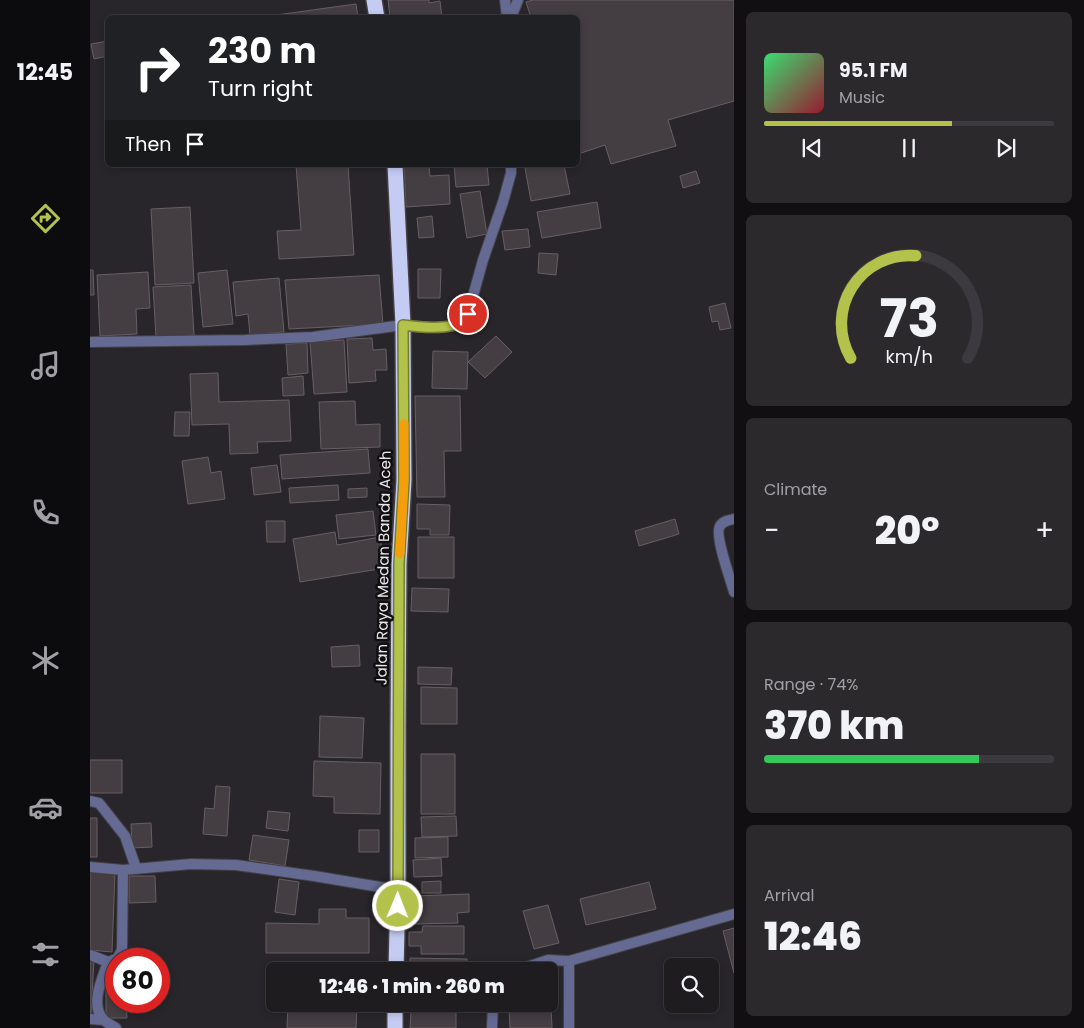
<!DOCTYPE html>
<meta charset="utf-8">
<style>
body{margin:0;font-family:Poppins,sans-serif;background:#2c292d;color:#f1f3f6;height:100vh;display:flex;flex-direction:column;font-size:19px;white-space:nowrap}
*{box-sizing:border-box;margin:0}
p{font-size:16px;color:#a1a1a5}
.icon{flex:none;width:28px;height:28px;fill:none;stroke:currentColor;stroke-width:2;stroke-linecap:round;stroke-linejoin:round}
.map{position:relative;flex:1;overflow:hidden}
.sheet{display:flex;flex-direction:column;gap:12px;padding:12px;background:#110f12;width:350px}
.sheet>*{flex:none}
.hud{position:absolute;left:15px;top:15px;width:475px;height:152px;border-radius:8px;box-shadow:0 2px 8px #0003,0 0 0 1px #3c3a3e;background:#202124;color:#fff;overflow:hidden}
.controls{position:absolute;left:574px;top:958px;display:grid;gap:10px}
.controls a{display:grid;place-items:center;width:55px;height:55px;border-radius:8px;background:#1f1c20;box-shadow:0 2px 8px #0003,0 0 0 1px #3c3a3e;font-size:25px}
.speed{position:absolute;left:15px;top:948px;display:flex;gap:10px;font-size:25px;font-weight:700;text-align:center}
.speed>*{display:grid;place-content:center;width:65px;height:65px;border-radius:50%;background:#1f1c20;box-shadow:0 2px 8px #0003,0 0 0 1px #3c3a3e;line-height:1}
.speed .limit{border:8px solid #d22;background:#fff;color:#111}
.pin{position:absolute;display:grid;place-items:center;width:42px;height:42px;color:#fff;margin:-21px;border:2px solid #fff;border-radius:50%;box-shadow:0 1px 5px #0007}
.me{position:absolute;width:55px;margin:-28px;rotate:1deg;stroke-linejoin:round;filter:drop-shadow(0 0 4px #0008)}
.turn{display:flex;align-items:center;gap:18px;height:105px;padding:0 20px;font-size:22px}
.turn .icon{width:65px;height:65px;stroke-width:2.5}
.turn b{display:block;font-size:35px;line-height:42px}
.then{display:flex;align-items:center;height:48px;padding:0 20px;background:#0003;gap:10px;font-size:19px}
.big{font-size:38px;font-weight:800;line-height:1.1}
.sheet .widget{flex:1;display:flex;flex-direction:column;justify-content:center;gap:8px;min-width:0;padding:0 18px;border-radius:8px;background:#2c292d}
.sheet .dial{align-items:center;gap:0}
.dial svg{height:130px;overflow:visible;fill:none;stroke:#3c3a3e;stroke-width:7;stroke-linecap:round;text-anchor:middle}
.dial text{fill:#f1f3f6;stroke:none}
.song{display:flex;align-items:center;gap:15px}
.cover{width:60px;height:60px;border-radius:8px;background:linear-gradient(135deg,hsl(140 70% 55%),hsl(350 70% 35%))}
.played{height:5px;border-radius:2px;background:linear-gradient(90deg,#b3c24b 65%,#3c3a3e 65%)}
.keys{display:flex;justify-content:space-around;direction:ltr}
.heat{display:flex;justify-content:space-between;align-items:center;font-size:28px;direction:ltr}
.charge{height:8px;border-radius:4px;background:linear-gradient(90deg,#34c759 74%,#3c3a3e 0)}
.trip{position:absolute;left:176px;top:962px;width:292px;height:50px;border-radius:8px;background:#1f1c20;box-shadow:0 2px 8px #0003,0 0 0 1px #3c3a3e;font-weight:800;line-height:50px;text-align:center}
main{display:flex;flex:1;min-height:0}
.tabs{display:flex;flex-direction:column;width:90px;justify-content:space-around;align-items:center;background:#0c0b0d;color:#a1a1a5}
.tabs .icon{width:35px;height:35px}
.tabs .current{color:#b3c24b}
.tabs b{font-size:22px;color:#f1f3f6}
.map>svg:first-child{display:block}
.building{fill:#443d41;stroke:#665f63}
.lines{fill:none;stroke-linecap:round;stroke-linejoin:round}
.lane-casing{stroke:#444146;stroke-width:12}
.street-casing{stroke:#444146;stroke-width:12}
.highway-casing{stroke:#444146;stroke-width:18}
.lane{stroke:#646a92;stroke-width:10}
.street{stroke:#646a92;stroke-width:10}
.highway{stroke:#c5ccf4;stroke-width:15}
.route-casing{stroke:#747e31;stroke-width:12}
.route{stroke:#b3c24b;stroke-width:9}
.slow{stroke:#f59e0b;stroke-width:9}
.labels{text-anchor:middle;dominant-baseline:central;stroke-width:5;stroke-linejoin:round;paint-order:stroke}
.street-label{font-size:15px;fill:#e9e7ea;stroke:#110f12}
</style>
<main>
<nav class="tabs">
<b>12:45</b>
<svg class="icon current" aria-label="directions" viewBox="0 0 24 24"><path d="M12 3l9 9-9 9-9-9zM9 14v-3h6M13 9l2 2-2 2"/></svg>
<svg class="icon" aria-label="music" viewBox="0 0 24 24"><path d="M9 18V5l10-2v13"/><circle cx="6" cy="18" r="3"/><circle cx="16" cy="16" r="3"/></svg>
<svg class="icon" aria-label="phone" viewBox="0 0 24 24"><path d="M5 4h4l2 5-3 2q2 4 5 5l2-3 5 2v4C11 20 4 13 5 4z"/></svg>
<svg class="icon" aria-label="climate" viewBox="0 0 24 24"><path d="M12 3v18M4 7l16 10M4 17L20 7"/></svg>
<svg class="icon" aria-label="car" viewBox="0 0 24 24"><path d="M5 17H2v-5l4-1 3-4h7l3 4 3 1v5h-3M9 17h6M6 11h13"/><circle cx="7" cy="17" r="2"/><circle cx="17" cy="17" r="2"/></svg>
<svg class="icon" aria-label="filters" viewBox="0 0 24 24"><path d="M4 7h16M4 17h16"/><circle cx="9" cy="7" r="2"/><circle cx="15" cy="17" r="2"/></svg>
</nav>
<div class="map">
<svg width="644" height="1028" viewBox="0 0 644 1028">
<rect width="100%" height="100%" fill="#29262b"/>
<!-- building -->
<path class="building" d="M298 0H339V3L350 1 352 18H300Z
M443 0H644V101L578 120 586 146 521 164 515 145 488 154V18H441L436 2Z
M266 4 268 18H186V15Z
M18 41V56L4 59 1 44Z
M206 165H258L264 255 189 259 187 231 211 230Z
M314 165H339L340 176 359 175 360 204 316 207Z
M364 165H397L399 185 366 187Z
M452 165H474L480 194 441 201 435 168Z
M606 171 610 183 593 188 590 176Z
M390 191 397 234 377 238 370 194Z
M507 202 511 228 452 238 447 212Z
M100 207 104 283 65 285 61 209Z
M342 216 344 237 329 238 327 218Z
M438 229 440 247 415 250 412 231Z
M449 253 468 254 466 275 448 273Z
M328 269H351L350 298H328Z
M0 270H3L4 295H0Z
M137 270 143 324 113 327 108 273Z
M58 272 60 308 46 309 47 334 10 336 7 275Z
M289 275 293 324 199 329 195 280Z
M189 278 194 332 160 335 158 314 146 316 143 282Z
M101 285 104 335 66 337 63 287Z
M635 303 641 328 630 330 628 321 622 322 619 307Z
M406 336 422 352 395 378 378 362Z
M282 338 283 350 296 349 297 370H285L286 381 259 383 257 339Z
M254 340 257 392 224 394 220 342Z
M217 343 218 373 198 375 196 344Z
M343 351 378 352 377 389 342 388Z
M128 373 129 402 199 400 201 441 167 442 168 453 140 454 139 424 102 425 100 374Z
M213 376 214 395 193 396 192 378Z
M325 396H370L371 451H354L355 497H327Z
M265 401 266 425 290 424V447L231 449 229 402Z
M85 412H100L99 436H84Z
M278 449 280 473 192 479 190 455Z
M118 457 121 473 131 471 135 499 98 504 92 461Z
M187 465 191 492 164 495 161 468Z
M248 485 249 500 200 503 199 488Z
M277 488V497L258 498V489Z
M327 504 360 505 359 535H340V529H327Z
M283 511 286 535 249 539 246 515Z
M585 519 589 534 549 546 545 531Z
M176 521H195V542H177Z
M245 532 247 545 290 537 295 568 210 582 203 539Z
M328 537H364V578H328Z
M322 588 359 589 358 612 321 611Z
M269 645 270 666 242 667 241 647Z
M328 667 362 668 361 685 328 684Z
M331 687 367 688V724H331Z
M230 716 274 718 272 758 229 757Z
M331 754H365V814H331Z
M0 760H32V793H0Z
M224 761 291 763 290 814 244 813V797L223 796Z
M126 786 140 787 137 836 113 834 115 808 124 809Z
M178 811 200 813 198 831 176 828Z
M366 816 367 836 332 837 331 817Z
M0 818H7V857H0Z
M61 823 62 847 42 848 41 824Z
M269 830H289V852H269Z
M163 835 199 840 195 866 159 860Z
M358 837V857L325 858V838Z
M351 858 352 876 324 877 323 860Z
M0 872 25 873 22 952 0 950Z
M39 876H65L66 902 39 903Z
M189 879 209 882 205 915 185 912Z
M351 881V893H332V882Z
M559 882 566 909 496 925 490 899Z
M379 894V912L367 913 368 923 325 924 324 896Z
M458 905 469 943 444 949 433 911Z
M229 909H256V918H279V953H176V923L229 924Z
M333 926H374V954H331V946H319V932H332Z
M644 928V973L633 931Z
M320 958 377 959V971H320Z
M0 959H4L1 1014H0Z
M16 986H26V1001H36L37 1018H16Z
M198 1004H246V1007L267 1008 266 1028H197Z
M320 1004H366V1008L320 1007Z
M461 1007 462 1028H420L419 1009Z
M321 1010 366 1012V1028H320Z"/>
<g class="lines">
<!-- lane casing -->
<g class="lane-casing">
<path id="lane" d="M415 0 417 18
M421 18 428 0
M313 325C328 327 362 331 374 320 376 319 377 316 378 314L393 260 413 202 421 173V165
M644 519C639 520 633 521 630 526 624 534 641 581 644 592
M479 961V1028
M425 971 458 960 479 961 644 914
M402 1028 403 1004"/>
</g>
<!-- street casing -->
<g class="street-casing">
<path id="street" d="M0 342 155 340 223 337 313 325
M0 801 9 803 35 836 46 868
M0 867 33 870 101 864 146 865 224 876 308 890
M0 955 3 956 18 962
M27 959 32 950 33 870
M0 1019 13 1020
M26 1028C22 1025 16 1023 13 1019 0 1004 12 979 18 962L26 959"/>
</g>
<!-- highway casing -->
<g class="highway-casing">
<path id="highway" d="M284 0 287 18
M305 165 313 325 314 480 309 564 308 729V890L306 971
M305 1028V1004"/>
</g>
<!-- lane -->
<use href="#lane" class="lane"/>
<!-- street -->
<use href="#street" class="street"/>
<!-- highway -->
<use href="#highway" class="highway"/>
</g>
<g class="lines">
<!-- route casing -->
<g class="route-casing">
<path id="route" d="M308 906 309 564 314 480 313 325C328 327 362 331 374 320 376 319 377 316 378 314"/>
</g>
<!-- route -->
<use href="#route" class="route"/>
<!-- slow -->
<path class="slow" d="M310 554 314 480V424"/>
</g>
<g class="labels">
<!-- street labels -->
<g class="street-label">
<text transform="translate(293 568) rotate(-89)">Jalan Raya Medan Banda Aceh</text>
</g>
</g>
</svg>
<div class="controls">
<a><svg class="icon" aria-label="search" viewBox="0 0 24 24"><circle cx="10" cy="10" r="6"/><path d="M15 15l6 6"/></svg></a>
</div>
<div class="speed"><div class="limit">80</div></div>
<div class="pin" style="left:378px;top:314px;background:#d93025"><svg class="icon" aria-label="arrive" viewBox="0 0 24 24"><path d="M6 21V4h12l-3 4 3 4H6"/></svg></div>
<svg class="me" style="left:308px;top:906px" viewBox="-20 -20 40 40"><circle r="17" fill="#b3c24b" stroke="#fff" stroke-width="3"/><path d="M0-11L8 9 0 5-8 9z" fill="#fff"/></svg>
<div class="trip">12:46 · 1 min · 260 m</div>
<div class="hud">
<div class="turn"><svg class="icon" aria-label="right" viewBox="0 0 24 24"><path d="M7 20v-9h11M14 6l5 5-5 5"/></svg><div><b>230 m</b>Turn right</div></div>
<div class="then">Then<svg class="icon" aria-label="arrive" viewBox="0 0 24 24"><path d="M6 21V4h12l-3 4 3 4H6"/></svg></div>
</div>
</div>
<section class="sheet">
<div class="widget">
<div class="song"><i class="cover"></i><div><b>95.1 FM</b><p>Music</p></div></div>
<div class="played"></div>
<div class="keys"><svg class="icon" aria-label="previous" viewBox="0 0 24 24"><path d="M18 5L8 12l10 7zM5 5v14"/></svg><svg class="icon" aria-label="pause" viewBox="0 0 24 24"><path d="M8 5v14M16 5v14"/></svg><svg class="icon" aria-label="next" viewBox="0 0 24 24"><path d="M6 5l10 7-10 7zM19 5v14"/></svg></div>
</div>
<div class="widget dial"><svg viewBox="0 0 100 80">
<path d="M14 69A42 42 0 1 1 86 69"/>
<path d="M14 69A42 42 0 0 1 54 6" stroke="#b3c24b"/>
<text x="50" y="56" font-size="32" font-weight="700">73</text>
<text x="50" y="72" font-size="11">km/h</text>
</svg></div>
<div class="widget"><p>Climate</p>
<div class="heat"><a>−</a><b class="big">20°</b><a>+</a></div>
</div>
<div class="widget"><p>Range · 74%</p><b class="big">370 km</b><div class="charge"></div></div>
<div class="widget"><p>Arrival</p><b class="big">12:46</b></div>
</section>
</main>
